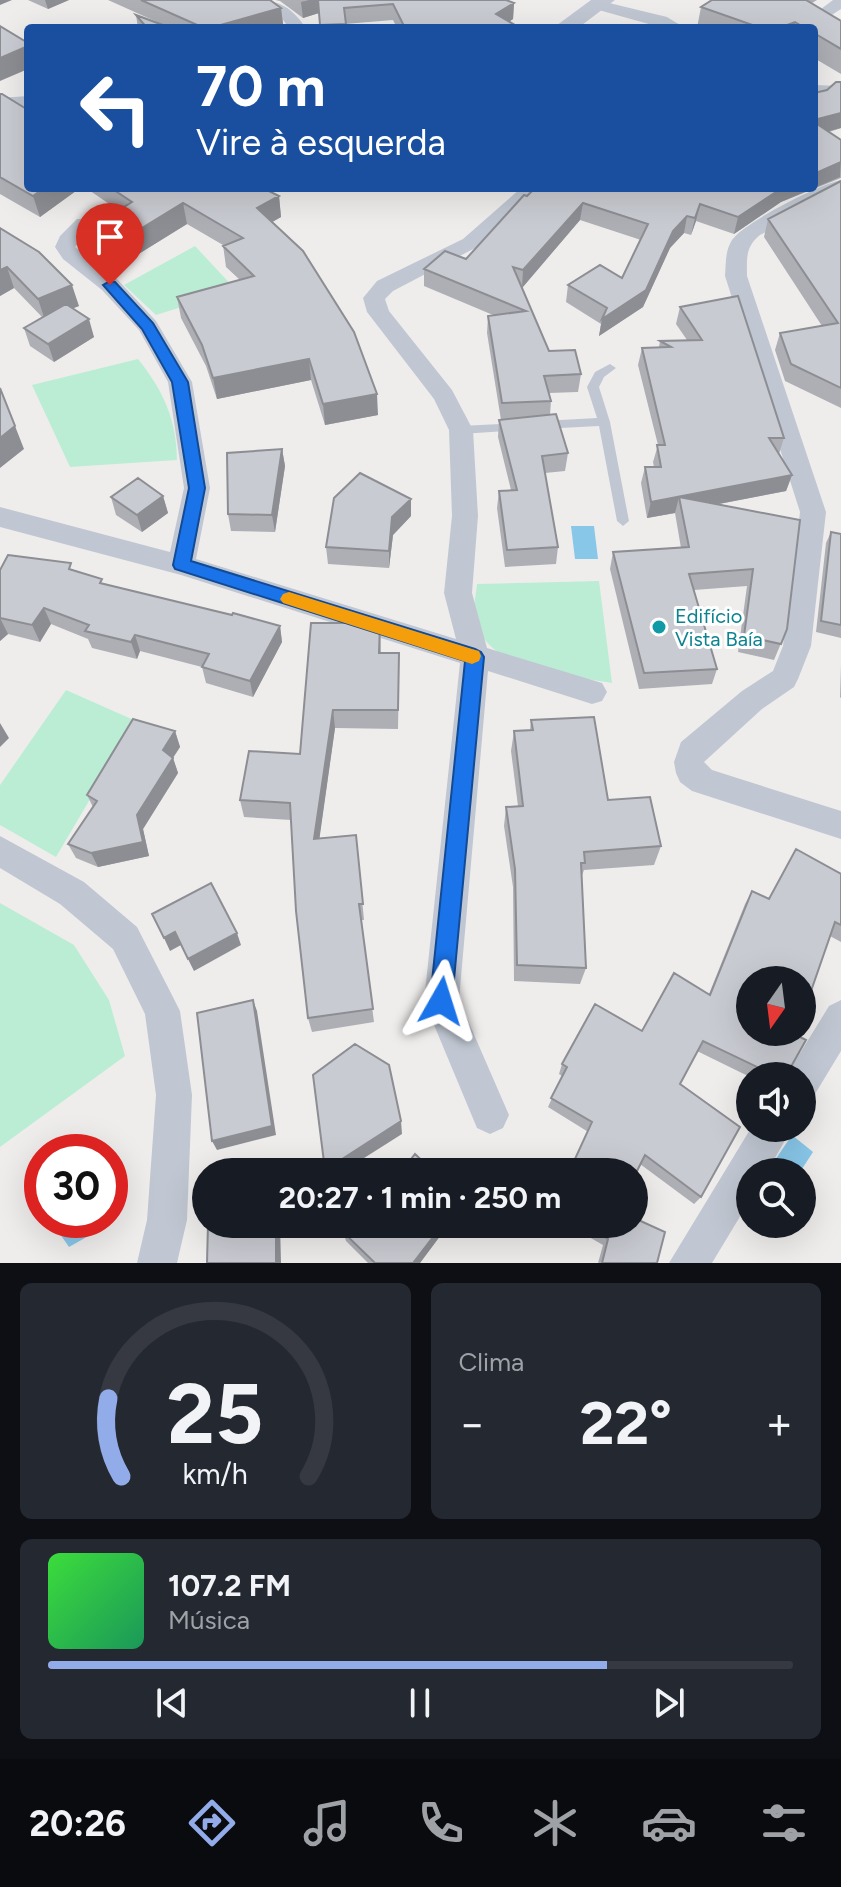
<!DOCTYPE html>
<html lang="pt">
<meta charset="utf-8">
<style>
body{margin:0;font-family:Figtree,sans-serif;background:#242831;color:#f1f3f6;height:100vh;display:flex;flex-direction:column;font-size:30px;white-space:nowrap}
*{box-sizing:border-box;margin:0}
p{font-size:26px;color:#9ea1a6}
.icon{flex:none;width:44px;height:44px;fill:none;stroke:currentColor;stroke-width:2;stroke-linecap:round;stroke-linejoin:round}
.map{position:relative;height:1263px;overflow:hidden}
.drawer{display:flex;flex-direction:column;gap:20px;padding:20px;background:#0d0f14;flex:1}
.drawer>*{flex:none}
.top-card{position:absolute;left:24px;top:24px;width:794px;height:168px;border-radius:8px;box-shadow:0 8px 32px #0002;background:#1a4fa0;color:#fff;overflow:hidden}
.needle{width:52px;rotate:194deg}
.buttons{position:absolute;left:736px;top:966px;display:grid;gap:16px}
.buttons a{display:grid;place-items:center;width:80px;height:80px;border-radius:50%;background:#171b24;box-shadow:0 8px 32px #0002;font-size:40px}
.speed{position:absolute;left:24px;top:1134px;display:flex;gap:16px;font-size:40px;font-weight:700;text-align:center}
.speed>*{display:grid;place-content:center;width:104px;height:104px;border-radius:50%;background:#171b24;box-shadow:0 8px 32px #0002;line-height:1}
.speed .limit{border:12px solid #d22;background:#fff;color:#111}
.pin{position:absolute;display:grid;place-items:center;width:68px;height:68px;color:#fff;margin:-82px -34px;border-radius:50% 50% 50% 0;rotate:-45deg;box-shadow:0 0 8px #0007}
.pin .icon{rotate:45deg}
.me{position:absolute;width:88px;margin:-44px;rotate:6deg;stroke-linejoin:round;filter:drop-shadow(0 0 6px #0008)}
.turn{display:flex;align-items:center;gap:28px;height:168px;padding:0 40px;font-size:36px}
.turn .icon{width:104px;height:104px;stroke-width:2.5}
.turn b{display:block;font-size:56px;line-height:68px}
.big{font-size:60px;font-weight:700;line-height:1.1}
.drawer .widget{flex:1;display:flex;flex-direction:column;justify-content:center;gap:12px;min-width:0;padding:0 28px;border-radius:12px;background:#242831}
.drawer .dial{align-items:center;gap:0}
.dial svg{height:208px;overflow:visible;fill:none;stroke:#363941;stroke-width:7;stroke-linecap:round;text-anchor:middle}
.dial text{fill:#f1f3f6;stroke:none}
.song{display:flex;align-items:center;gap:24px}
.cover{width:96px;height:96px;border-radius:12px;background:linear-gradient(135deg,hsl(120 70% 55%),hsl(150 70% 35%))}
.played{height:8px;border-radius:4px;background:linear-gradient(90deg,#92abe9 75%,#363941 75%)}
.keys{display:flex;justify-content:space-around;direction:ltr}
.heat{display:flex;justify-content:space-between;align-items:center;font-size:44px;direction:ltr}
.drawer .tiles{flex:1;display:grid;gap:20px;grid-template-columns:1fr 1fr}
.widget:last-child{grid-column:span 2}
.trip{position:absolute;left:192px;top:1158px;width:456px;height:80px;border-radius:40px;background:#171b24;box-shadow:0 8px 32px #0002;font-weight:700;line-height:80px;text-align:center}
.tabs{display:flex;height:128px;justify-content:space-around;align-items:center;background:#090b0e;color:#9ea1a6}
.tabs .icon{width:56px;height:56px}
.tabs .on{color:#92abe9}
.tabs b{font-size:36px;color:#f1f3f6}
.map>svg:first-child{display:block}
.green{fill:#bbedd5}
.water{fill:#89c7e9}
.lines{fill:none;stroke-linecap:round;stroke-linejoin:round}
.service{fill:#c0c7d2;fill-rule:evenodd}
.minor{fill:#c0c7d2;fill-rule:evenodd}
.tertiary{fill:#c0c7d2;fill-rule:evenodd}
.wall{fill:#adafb5}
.shaded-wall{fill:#8d8e93}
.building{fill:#c9cbd2;stroke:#8d8e93;stroke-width:2}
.route{fill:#1a73e8;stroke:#114b97;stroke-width:2}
.slow{fill:#f59e0b}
.culture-dot{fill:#0f9aa8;stroke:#fff;stroke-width:3}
.labels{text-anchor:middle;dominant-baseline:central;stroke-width:6;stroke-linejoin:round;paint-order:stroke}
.culture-label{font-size:20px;fill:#0d838f;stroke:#fff;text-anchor:start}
</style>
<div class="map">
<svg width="841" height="1263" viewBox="0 0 841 1263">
<rect width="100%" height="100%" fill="#efedec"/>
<!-- green -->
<path class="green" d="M195 246 236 290 156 315 124 285Z
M138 359C163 390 177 420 177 460L70 467 32 385Z
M599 581 612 683C570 676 490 671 475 622 472 611 476 595 477 584Z
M66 690 136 721 56 857 0 825V785Z
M0 903 74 945 109 1000 125 1056 0 1147Z"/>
<!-- water -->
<path class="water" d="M571 526H594L598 559H575Z
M792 1135 813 1152 800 1172H767Z
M102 1220 92 1234 69 1247 51 1221Z"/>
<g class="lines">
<!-- service -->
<path class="service" d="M610 364 616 368 604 377 599 387 610 422 629 521 623 526 617 521 599 426 542 429 536 425 542 421 597 418 587 387 595 372Z
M517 423 523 427 521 430 461 434 455 430 461 426Z"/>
<!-- minor -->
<path class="minor" d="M256 0C280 0 292 8 306 28H289L281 17Z
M833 0H841V9L827 18H815L813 15Z
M601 1 667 17 685 28H663L595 9V3Z
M814 85 841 86V96L814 95Z
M841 180V192L760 235C745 247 747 259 747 276L826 512 811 646 798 679 794 687 762 709 704 762 712 770 841 811V839L692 791 680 782 676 773 674 762 681 742 742 691 773 671 783 646 800 512 725 276C726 263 725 251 732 240 743 223 820 184 841 180Z
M521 188H543L477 247 393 291 385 299 389 311 452 390 473 430 478 516 472 593 487 648 602 683 607 692 602 701 592 704 488 671 459 1000 509 1115 503 1128 490 1134 477 1128 424 1001 460 663 181 575 0 527V507L170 552 184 488 168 382 139 330 102 290 63 259 55 247 60 236 77 219H91L94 223 75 247 118 280 156 321 192 382 210 488 196 559 456 639 444 593 452 516 449 430 434 399 367 312 363 298 377 281 463 239Z
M0 836 84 882 137 927 174 999 180 1011 192 1095 187 1220 177 1263H137L147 1220 156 1095 145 1014 113 949 60 904 0 868Z
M841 1000V1051L815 1094 802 1099V1076H786L829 1006Z
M751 1128H792L767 1172H750V1200L712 1263H669Z"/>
<!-- tertiary -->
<path class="tertiary" d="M591 0H615L578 28H553Z
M28 96V110L0 112V98Z"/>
</g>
<!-- wall -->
<path class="wall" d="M28 0H69L48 9Z
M108 0H270L281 8 283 24 270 28H138L136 15 166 26Z
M275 0H506L514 3 513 19 509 22 520 28H397L393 20 345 24 346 28H320L319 13 303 18 280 1Z
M712 0H817L812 3 808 1 841 21V74L814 58V28H697L701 7Z
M841 82V128L829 132 841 140V178L781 202 734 234 696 221 691 235 684 233 670 248 643 307 599 336 601 324 566 302 568 285 622 278 641 240 580 220 522 288 549 351 581 374 578 392 549 393 551 401 550 415 568 453 565 471 545 473 558 547 556 564 505 567 497 508 499 491 511 490 498 437 499 420H501L487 333 488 316 493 315 424 286V269L466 259 527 196 814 188 827 90Z
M0 94 80 188 40 217 0 194Z
M841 181V408L785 381 775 350 780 333 822 326 764 237 768 219Z
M86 188H263L279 196 281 217 272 222 378 415 325 425 311 380 217 399 206 366 181 318 177 297 240 280 226 267 223 245 187 224 124 263 96 248 91 227 118 210Z
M0 228 79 306 73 308 94 337 54 362 30 346 24 328 42 317 14 288 0 296Z
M680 307 784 438 779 454 792 475 786 491 719 504 787 629 774 660 738 652 747 586 694 590 717 669 712 684 639 689 610 569 613 552 681 548 675 513 647 518 641 483 645 467H654L653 462 658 445 638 365 642 348 659 347 660 341 687 340 676 324Z
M282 449 285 466 275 532 231 531 228 514Z
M163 496 168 513 142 532 116 515 111 497Z
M411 516 393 535 389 568 328 564 326 547Z
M831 532 841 534V638L816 632 826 543Z
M0 570H74L104 585 280 626 282 642 253 697 206 683 202 667 140 651 137 659 92 648 88 639 51 624 40 642 8 634 0 641Z
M380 623 381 653 399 672 398 729 335 728 319 839 356 835 364 920H361L374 1022 312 1032 308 1018 291 820 244 817 240 800 300 754Z
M841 665V698L840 697Z
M531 720 608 800 661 846 654 865 584 870 581 878 586 968 580 984 514 981 513 887 504 826 506 807 518 806 511 751 514 731 530 730Z
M175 731 180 747 173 758 178 773 143 829 149 856 98 867 76 858 68 844 93 807 87 795Z
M796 849 841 874V942L830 936 802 980 792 1065 795 1076 750 1077 697 1051 680 1084 701 1197 694 1204 640 1164 548 1107 562 1076 559 1074 562 1064 642 1031 709 994 745 904 752 891 769 899Z
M349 1224H449L420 1263H368L346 1241 343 1232Z
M566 1224H634L657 1263H598L603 1245Z"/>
<!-- shaded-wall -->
<path class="shaded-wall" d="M0 0H12L0 5Z
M45 0H69L48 9Z
M309 0H318L319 13 303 18 301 2Z
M514 3 513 19 499 28 496 14Z
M281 8 283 24 270 28H210Z
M795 22 794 28H779Z
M28 46V69L0 81V58Z
M841 113V128L814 135V120Z
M841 162 840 177 781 202 734 234 738 217 782 188H814V174Z
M44 188H80L40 217 33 196Z
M279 196 281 217 260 229 257 208Z
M183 203 187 224 124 263 119 242Z
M583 203 580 220 522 288 523 270Z
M700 204 696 221 691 235 695 218Z
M687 216 684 233 670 248 643 307 599 336 602 319 673 231Z
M7 267 14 288 0 296V270Z
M72 285 79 306 45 320 38 299Z
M89 319 94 337 54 362 48 344Z
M309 359 311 380 217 399 213 378Z
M377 394 378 415 325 425 323 404Z
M15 426 24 449 0 468V438Z
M282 449 285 466 275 532 272 515Z
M792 475 786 491 682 511 679 497 675 513 647 518 651 502Z
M163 496 168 513 142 532 137 515Z
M411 499V516L393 535 389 568V551L392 517Z
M44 608 51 624 40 642 32 625Z
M0 618 8 634 0 641Z
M280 626 282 642 253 697 250 681Z
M135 635 140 651 137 659 131 642Z
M333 710 335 728 317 856 314 839Z
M0 723 9 738 0 747Z
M175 731 180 747 168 765 163 750Z
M173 758 178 773 143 829 149 856 98 867 91 853 137 815Z
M175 932 181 945 170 951 164 938Z
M237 933 241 945 194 971 188 959Z
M253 1000 257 1011 276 1135 217 1150 212 1141Z
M401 1121 402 1134 342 1172H325V1170Z
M276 1224H280L281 1263H276Z
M443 1224H449L420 1263H413Z"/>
<!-- building -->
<path class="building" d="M141 0H270L281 8 210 28H204Z
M318 0H506L514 3 496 14 520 28H405L393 4 344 8 346 24 320 25Z
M712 0H806L841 21V49L814 33V28H805L795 22 779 28H761L701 7Z
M136 15 171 28H147Z
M0 26 28 43V46L0 58Z
M836 82H841V113L814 120V93L827 90Z
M0 94H2L28 110V188H44L33 196 0 177Z
M814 122 841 140V162L814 174Z
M841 181V388L791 364 780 333 838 323 768 219Z
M111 188H263L279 196 257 208 303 251 354 332 377 394 323 404 309 359 213 378 202 345 177 297 254 276 223 246 243 238 183 203 119 242 91 227 132 202Z
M535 188H782L738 217 700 204 695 218 687 216 673 231 646 290 602 319 607 308 568 285 600 265 622 278 648 224 583 203 523 270 513 267 549 351 575 350 581 374 544 376 551 401 502 403 488 316 526 311 424 269 445 251 466 259 524 195 527 196Z
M0 228 39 252 72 285 38 299 7 267 0 270Z
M738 296 784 438H769L792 475 651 502 645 467H661L657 445H665L642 348 671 347 660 341 702 340 680 307Z
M66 304 89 319 48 344 24 328Z
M0 388 15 426 0 438Z
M556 414 568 453 542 456 558 547 507 550 499 491 517 490 499 420Z
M282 449 272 515 228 514 227 453Z
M360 473 411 499 392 517 389 551 326 547 334 498Z
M138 478 163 496 137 515 111 497Z
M679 497 800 520 787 629 781 644 744 636 753 569 689 574 717 669 644 673 613 552 689 547Z
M831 532 841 534V625L821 621Z
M8 555 71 563 69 569 102 579 100 583 232 615 233 613 280 626 250 681 202 667 209 654 135 635 131 642 85 631 89 625 44 608 32 625 0 618V570Z
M311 623H380L379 653H399L398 710H333L314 839 356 835 363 904H359L373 1009 308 1018 296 911 290 803 240 800 249 751 300 754Z
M594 717 608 800 650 797 661 846 584 852 585 863H581L586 968 517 965 515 869 506 807 523 806 514 731 533 730 531 720Z
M133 719 175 731 163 750 173 758 137 815 143 842 91 853 68 844 97 801 87 795Z
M796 849 841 874V925L835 922 802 1017V980H750V1032H797L796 1035 806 1040 792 1065 793 1069H797L795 1076H776L703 1041 680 1084 740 1127 701 1197 645 1155 634 1177V1172H569L592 1122 551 1098 567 1067 562 1064 595 1004 642 1031 674 973 710 995 752 891 769 899Z
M211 883 237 933 188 959 175 932 164 938 152 914Z
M253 1000 272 1126 212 1141 197 1013Z
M355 1044 389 1065 401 1121 325 1170 313 1075Z
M415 1154 434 1172H401Z
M634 1218 665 1232 657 1263H602L608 1239 582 1224H634Z
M208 1224H276V1263H207Z
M349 1224H443L413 1263H375L343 1232Z"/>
<!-- route -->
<path class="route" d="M110 281 115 282 153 323 188 382 205 488 191 561 475 649 481 652 484 657 452 1001 449 1009 441 1012 433 1009 430 1001 465 661 175 569 173 565 189 488 172 382 142 329 103 285Z"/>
<!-- slow -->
<path class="slow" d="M289 592 472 649 479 651 481 656 479 661 472 664 283 603 280 599 283 594Z"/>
<!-- markers -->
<circle class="culture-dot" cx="659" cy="627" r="8"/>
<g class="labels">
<!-- culture labels -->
<g class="culture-label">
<text x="675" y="616">Edifício<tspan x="675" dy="23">Vista Baía</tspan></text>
</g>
</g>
</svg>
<div class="buttons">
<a><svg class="needle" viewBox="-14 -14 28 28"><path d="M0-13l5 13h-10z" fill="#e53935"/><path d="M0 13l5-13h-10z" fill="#9ea1a6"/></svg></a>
<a><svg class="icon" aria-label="sound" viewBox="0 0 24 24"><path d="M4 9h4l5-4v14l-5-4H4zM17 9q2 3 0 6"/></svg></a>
<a><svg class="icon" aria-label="search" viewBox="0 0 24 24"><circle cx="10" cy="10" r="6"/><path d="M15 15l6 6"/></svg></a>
</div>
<div class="speed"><div class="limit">30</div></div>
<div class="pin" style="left:110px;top:285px;background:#d93025"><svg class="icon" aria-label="arrive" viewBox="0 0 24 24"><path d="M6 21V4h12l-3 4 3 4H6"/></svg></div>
<svg class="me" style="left:441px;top:1001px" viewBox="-20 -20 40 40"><path d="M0-17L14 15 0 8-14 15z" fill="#1a73e8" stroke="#fff" stroke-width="4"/></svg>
<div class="trip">20:27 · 1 min · 250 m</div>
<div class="top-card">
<div class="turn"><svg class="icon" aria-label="left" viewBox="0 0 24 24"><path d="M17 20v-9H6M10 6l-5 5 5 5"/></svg><div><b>70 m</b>Vire à esquerda</div></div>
</div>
</div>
<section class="drawer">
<div class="tiles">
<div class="widget dial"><svg viewBox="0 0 100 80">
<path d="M14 69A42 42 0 1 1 86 69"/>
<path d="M14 69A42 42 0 0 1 9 39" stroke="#92abe9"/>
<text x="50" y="56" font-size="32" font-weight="700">25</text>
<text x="50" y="72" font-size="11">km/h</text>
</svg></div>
<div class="widget"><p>Clima</p>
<div class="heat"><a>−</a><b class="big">22°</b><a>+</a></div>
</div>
<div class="widget">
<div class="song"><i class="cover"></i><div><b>107.2 FM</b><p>Música</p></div></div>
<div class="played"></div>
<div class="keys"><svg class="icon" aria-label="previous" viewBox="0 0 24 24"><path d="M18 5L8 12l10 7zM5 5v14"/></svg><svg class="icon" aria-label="pause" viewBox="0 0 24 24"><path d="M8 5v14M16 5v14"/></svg><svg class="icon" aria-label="next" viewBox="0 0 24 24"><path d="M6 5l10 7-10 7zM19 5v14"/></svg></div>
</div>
</div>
</section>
<nav class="tabs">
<b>20:26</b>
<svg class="icon on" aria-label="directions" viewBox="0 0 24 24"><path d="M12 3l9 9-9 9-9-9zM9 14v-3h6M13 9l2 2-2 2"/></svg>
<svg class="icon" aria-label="music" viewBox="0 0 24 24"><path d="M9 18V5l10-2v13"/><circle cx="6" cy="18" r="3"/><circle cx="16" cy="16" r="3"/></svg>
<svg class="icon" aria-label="phone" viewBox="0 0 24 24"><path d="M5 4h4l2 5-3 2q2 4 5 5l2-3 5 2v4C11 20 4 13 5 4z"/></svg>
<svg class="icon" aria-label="climate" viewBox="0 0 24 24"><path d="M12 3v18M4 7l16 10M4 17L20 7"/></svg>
<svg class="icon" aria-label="car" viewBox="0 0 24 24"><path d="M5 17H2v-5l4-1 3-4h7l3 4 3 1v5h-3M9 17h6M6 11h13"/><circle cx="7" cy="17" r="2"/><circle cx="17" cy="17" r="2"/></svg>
<svg class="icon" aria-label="filters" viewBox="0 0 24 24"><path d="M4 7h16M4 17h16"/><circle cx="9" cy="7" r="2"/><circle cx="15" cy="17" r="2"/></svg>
</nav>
